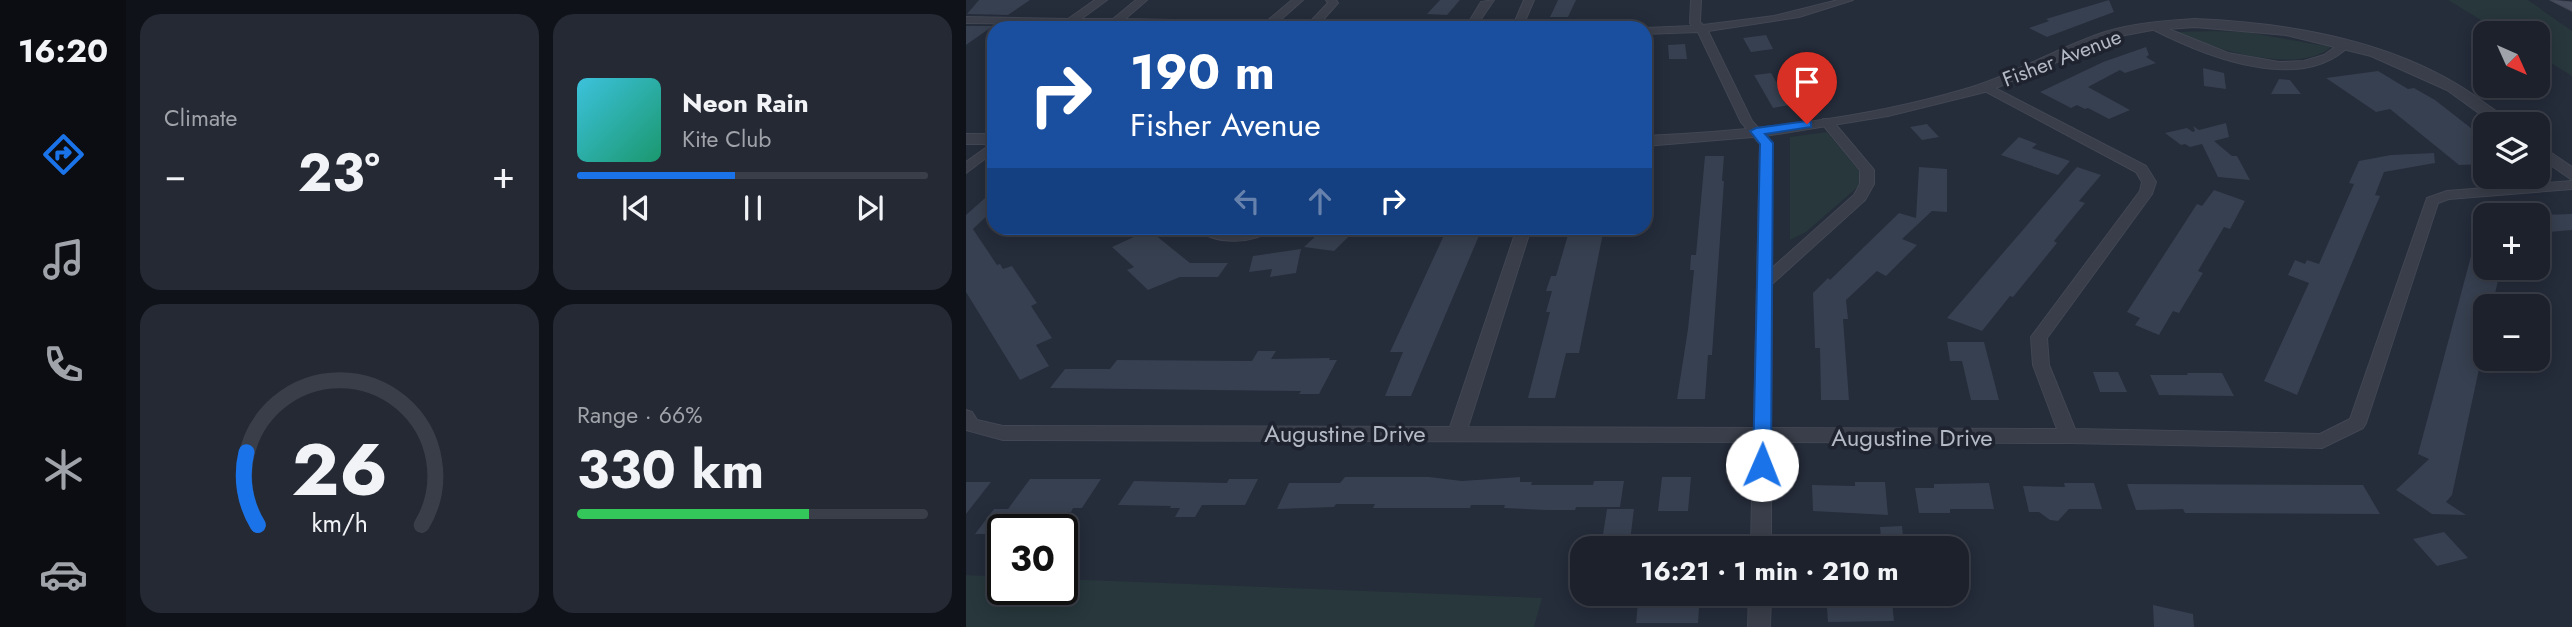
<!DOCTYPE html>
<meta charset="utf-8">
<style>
body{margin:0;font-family:Jost,sans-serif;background:#252934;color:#f1f3f6;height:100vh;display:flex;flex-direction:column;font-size:26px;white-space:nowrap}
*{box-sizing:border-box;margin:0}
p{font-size:23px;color:#a0a3a9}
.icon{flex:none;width:38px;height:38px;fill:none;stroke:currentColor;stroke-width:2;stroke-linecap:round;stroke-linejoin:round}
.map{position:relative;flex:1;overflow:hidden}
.sheet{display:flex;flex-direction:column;gap:14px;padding:14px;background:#0f1218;width:840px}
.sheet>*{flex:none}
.banner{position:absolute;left:21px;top:21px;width:665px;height:214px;border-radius:21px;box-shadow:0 4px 18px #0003,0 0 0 2px #3a3e48;background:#1a4fa0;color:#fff;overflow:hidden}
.needle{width:46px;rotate:135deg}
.controls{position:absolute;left:1507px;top:21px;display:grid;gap:14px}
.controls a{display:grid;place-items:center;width:77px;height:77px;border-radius:14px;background:#1c212c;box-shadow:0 4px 18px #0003,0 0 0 2px #3a3e48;font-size:35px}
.speed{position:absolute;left:21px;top:514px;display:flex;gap:14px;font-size:35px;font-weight:700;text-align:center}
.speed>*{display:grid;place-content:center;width:91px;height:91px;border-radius:50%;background:#1c212c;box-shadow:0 4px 18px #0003,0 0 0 2px #3a3e48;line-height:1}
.speed .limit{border:4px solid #111;border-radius:10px;background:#fff;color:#111}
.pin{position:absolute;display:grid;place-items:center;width:60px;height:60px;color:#fff;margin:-72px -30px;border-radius:50% 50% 50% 0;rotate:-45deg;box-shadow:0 0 7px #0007}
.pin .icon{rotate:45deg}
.me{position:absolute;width:77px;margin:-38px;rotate:1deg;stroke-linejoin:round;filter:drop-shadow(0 0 5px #0008)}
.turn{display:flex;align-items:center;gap:24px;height:147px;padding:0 28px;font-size:32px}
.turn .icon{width:91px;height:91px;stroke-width:2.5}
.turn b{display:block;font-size:49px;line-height:60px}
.lanes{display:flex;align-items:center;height:66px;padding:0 28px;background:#0003;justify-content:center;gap:35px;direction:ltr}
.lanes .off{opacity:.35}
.big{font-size:52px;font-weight:700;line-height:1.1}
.sheet .card{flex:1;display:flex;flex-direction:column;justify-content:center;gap:10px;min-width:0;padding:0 24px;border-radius:21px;background:#252934}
.sheet .dial{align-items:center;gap:0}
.dial svg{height:182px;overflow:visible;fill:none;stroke:#3a3e48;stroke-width:7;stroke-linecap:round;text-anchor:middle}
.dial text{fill:#f1f3f6;stroke:none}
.song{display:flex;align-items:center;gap:21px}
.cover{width:84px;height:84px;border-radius:10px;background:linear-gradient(135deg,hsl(190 70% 55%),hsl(160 70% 35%))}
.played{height:7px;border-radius:4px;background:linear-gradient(90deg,#1a73e8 45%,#3a3e48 45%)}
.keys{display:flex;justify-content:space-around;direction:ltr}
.heat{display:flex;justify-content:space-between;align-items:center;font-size:38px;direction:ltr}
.charge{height:10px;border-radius:5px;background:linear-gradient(90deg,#34c759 66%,#3a3e48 0)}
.sheet .tiles{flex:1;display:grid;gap:14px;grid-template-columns:repeat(2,1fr)}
.trip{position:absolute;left:604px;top:536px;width:399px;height:70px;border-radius:21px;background:#1c212c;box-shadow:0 4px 18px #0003,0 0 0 2px #3a3e48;font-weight:700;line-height:70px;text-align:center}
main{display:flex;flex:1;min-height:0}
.tab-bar{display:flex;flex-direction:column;width:126px;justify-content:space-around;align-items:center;background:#0b0d12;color:#a0a3a9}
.tab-bar .icon{width:49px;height:49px}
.tab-bar .on{color:#1a73e8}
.tab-bar b{font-size:32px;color:#f1f3f6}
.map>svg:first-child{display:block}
.green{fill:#27373b}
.building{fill:#374050}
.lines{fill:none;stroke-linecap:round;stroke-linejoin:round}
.minor-casing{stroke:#424753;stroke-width:2}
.tertiary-casing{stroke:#424753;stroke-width:2}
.secondary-casing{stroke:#424753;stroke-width:1}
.minor{fill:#393e4a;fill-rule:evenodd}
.tertiary{fill:#393e4a;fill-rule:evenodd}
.secondary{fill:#474d5d;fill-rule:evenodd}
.route{fill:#1a73e8;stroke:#114b97;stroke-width:2}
.labels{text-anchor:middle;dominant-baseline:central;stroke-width:7;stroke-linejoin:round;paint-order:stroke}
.far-street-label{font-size:21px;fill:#b4b9c6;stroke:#1e232f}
.street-label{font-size:24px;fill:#b4b9c6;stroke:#1e232f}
</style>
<main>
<nav class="tab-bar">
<b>16:20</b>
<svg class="icon on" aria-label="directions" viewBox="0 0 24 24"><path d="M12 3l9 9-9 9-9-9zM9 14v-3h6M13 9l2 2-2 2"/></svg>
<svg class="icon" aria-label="music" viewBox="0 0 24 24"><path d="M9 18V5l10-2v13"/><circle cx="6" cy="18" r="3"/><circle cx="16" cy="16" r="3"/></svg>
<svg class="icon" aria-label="phone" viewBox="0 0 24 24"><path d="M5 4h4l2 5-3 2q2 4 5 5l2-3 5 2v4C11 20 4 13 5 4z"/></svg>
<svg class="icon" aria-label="climate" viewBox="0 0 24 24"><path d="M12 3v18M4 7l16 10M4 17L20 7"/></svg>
<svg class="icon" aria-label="car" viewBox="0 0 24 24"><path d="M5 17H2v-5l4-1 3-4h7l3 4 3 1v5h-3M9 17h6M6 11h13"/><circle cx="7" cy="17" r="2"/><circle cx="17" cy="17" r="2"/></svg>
</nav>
<section class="sheet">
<div class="tiles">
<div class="card"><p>Climate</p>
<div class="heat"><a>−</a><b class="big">23°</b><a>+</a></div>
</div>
<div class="card">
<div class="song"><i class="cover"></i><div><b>Neon Rain</b><p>Kite Club</p></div></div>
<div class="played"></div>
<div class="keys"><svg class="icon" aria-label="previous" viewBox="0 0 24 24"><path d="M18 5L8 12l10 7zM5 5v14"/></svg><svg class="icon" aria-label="pause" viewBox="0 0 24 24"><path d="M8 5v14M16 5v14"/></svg><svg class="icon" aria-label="next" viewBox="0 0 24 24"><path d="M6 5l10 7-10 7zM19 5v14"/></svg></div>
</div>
<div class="card dial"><svg viewBox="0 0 100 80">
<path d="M14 69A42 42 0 1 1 86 69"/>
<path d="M14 69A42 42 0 0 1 9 37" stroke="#1a73e8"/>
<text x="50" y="56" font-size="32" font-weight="700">26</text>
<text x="50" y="72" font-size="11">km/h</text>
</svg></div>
<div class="card"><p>Range · 66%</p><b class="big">330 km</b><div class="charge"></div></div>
</div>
</section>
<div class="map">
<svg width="1606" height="627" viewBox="0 0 1606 627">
<rect width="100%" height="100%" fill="#252c3a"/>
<!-- green -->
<path class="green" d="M1482 0H1562L1606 31V76L1572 55V33H1536Z
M1247 31 1280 32 1365 47C1333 76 1243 48 1209 32Z
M861 132 895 173 894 185 840 232 824 240V137Z
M0 575 37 577V590H96V579L576 598 568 627H0Z"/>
<!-- building -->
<path class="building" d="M13 0H64L42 15 1 14Z
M474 0H494L481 15 461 14Z
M592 0H610L602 17H584Z
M1143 0 1148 12 1081 37 1063 28 1083 21 1080 19Z
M0 26H27L0 45Z
M800 35 807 49 785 52 777 38Z
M719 44 721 59H703L702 45Z
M1180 47 1183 55 1180 57 1190 63 1159 73 1154 70 1122 87 1164 110 1143 119 1122 108 1119 109 1111 105 1105 108 1074 92 1137 62Z
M1237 68 1258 73 1260 89 1238 86Z
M1412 71 1442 89 1448 88 1469 100 1519 139V164L1493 165 1424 109 1410 112 1360 78Z
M805 73 824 105 807 108 788 75Z
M1313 79 1324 80 1335 94H1305Z
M1260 123 1263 137 1248 141 1266 156H1271L1284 180 1252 177 1236 144 1224 147 1219 144 1215 145 1199 133 1221 128 1227 132 1229 131 1227 126 1233 130Z
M961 124 973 137 956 140 944 127Z
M1053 137 1071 144 1066 148 1104 161 1092 175 1035 155Z
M1468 153 1469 163 1418 172 1409 195 1414 196 1408 210 1331 395 1298 381 1343 283 1322 275 1329 260 1339 264 1341 260 1353 264 1388 184 1383 183 1393 161 1425 155Z
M739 156H758L756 181H758L746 355H742L739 399H711L722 329 728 270H724L725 255H730Z
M953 167 981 169V212L966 211 936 239 951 245 920 276 911 271 880 300 882 319H877L883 400H855L854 348H849L847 293 862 278 864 280 933 213 950 218Z
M1111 167 1135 175 1113 201 1119 203 1088 241 1091 243 1047 297 1044 296 1016 331 981 318Z
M28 190V209L7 229 31 265 34 264 37 269 46 266 71 303 65 306 86 338 70 345 83 366 54 380 0 292V215Z
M1248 190 1279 201 1264 229 1258 227 1232 271 1237 273 1213 313 1207 311 1193 335 1169 325 1174 318 1161 312 1231 204 1236 206Z
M1606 214V230L1572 233V215Z
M1515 219 1519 220V268H1535L1526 306H1519V341L1486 495 1480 502 1500 515 1466 514 1430 490 1463 459 1452 454Z
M604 228H638L613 353H600L589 398H562L584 312H580L586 291H580L585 276H590Z
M183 230 224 263H262L252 277H214L182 290 161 270 168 267 146 247Z
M480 231H515L445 396H419L437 352H424Z
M354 232 382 237 368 251 338 247Z
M335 249 330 273 304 277 306 269 283 272 287 256Z
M981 342H1018L1033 400H1005L996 361H984Z
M292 351H310L305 359 364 358 363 360H371L353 394H333L335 391 84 388 99 369H144L151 360 286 361Z
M1127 372H1152L1161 392H1134Z
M1221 373H1256L1268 396 1193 395 1184 375H1222Z
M379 477H463L496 481 554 477V482H566L565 485H627L628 481H658L654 507H610L609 510H580L538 508 539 505H505L504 508H407L409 504H370L368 507 311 509 323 483H374Z
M696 477H725L722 511H692Z
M64 479H135L116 508H107L105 512 53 513 40 530H37V534H9L28 509H42Z
M263 479H292L279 505H236L229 517H209L214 508H204L205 506 152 505 168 481 261 483Z
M0 482H25L0 514Z
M889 482H919L922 515 847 511 846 485 889 486Z
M1023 483 1028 509H984V513H953L949 488H968V484Z
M1098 483H1128L1136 509H1103L1092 521 1084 520 1073 512H1063L1057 486 1099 487Z
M1161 484 1397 485 1414 514 1219 513 1217 509 1170 510Z
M641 509H668L664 541H636Z
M936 526 938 548H916L914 527Z
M1478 532 1502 558 1471 566 1447 539Z
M673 593H734L732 623H670Z
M860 593H925L928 621 862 622Z
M1187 605 1227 614 1228 627H1188Z"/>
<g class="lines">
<!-- minor casing -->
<g class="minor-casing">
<path id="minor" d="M129 0H141L115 19H147L170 0H181L159 19 300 22 326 0H337L312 22H344L362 3 360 0H370L372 3 355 22 501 25 515 2 528 0 511 25 521 28 0 23V17L102 19Z
M558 0H568L556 28H546Z
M725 0H735L734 22 737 25 808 16 872 0H887L833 17 742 31 786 121 806 143V268L888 195 894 184V170L857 125V119H865L908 170V184L899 200 806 284 805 428 1091 429 1067 365 1065 337 1174 191 1176 182 1170 172 1015 89V85H1023L1180 166 1190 182 1186 194 1081 338 1083 365 1109 429 1354 434 1384 419 1461 198 1481 191 1606 181V189L1483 199 1472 203 1400 423 1397 428 1356 448 1103 443 805 442V548H785L787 442 37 440 0 430V410L6 412 11 420 37 426 484 427 551 228H565L502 427 788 428 794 144 775 122 732 32 679 34V28L726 26 724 23Z
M1190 24 1262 53 1313 62 1338 61 1358 55 1376 42 1385 44C1336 96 1239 56 1186 29L1185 27Z
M28 142V152L0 173V162Z
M231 228C243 227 252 231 264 232 279 232 293 227 308 228 290 244 248 246 231 228Z
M783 593H805L804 627H782Z"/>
</g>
<!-- tertiary casing -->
<g class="tertiary-casing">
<path id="tertiary" d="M1229 19C1327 23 1439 42 1520 104 1528 110 1538 116 1544 124H1528L1481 90 1405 56 1320 35 1229 27 1186 30 1149 37 1023 91 922 116 799 136 679 146V136C785 131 894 120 996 90 1046 76 1090 48 1139 32 1168 23 1199 21 1229 19Z
M0 134H28V144H0Z
M1572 144 1606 167V180L1572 156Z"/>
</g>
<!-- secondary casing -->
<g class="secondary-casing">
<path id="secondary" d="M1584 0 1606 2V11Z"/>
</g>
<!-- minor -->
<use href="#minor" class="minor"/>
<!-- tertiary -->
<use href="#tertiary" class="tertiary"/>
<!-- secondary -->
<use href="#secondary" class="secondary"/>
</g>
<!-- route -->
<path class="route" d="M841 121 845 122V127L799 134 807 143 805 465 803 470 796 472 789 470 787 465 794 144 784 131 790 128Z"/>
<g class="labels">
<!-- far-street labels -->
<g class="far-street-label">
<text transform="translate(1096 58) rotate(-21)">Fisher Avenue</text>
</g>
<!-- street labels -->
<g class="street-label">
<text x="379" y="433">Augustine Drive</text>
<text x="946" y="437">Augustine Drive</text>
</g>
</g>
</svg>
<div class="controls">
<a><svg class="needle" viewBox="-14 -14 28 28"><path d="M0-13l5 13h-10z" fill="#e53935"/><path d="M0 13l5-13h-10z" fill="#a0a3a9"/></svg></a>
<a><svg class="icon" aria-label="layers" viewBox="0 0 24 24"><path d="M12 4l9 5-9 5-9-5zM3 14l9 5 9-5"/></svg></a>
<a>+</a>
<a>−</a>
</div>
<div class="speed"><div class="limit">30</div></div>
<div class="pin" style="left:841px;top:124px;background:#d93025"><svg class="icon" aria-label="arrive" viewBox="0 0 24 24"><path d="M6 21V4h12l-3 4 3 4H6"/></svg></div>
<svg class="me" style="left:796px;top:465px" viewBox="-20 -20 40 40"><circle r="19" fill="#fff"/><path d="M0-13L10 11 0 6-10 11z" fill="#1a73e8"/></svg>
<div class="trip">16:21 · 1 min · 210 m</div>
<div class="banner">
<div class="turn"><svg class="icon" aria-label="right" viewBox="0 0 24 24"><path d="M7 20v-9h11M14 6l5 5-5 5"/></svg><div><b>190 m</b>Fisher Avenue</div></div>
<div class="lanes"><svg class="icon off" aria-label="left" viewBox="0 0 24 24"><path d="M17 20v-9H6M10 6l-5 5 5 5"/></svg><svg class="icon off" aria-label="ahead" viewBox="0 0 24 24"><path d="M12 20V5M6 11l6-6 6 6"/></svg><svg class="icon" aria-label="right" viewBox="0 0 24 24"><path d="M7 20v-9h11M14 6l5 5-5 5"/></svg></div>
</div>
</div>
</main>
